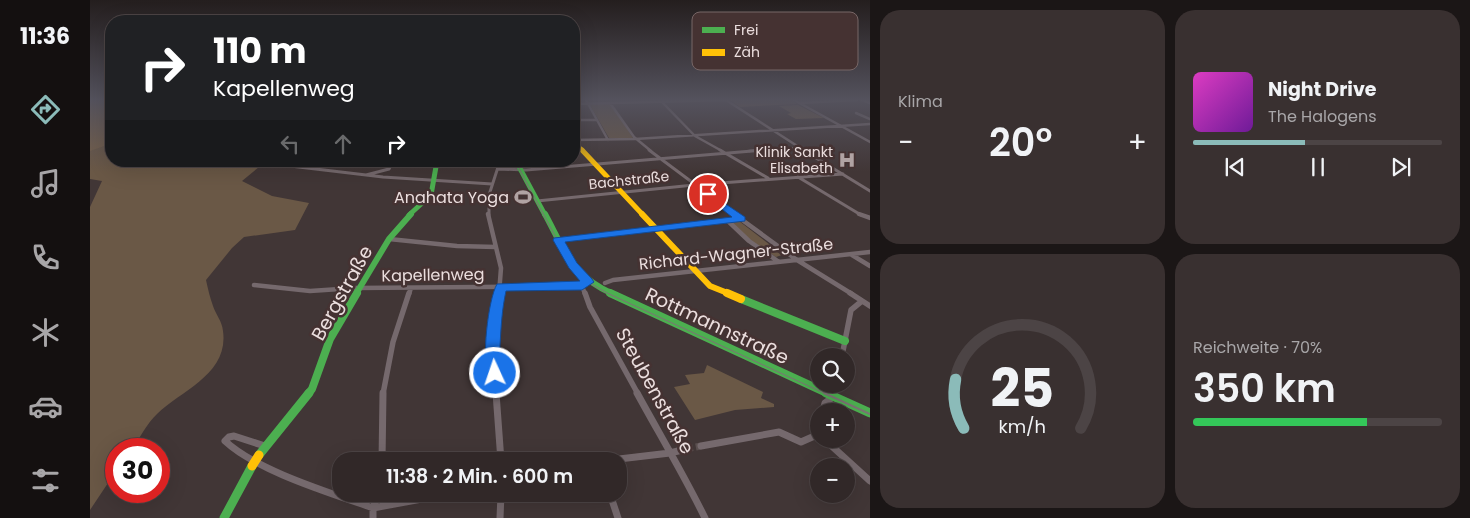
<!DOCTYPE html>
<html lang="de">
<meta charset="utf-8">
<style>
body{margin:0;font-family:Poppins,sans-serif;background:#393030;color:#f1f3f6;height:100vh;display:flex;flex-direction:column;font-size:19px;white-space:nowrap}
*{box-sizing:border-box;margin:0}
p{font-size:16px;color:#a8a6a8}
.icon{flex:none;width:28px;height:28px;fill:none;stroke:currentColor;stroke-width:2;stroke-linecap:round;stroke-linejoin:round}
.map{position:relative;flex:1;overflow:hidden}
.side{display:flex;flex-direction:column;gap:10px;padding:10px;background:#1b1616;width:600px}
.side>*{flex:none}
.banner{position:absolute;left:15px;top:15px;width:475px;height:152px;border-radius:20px;box-shadow:0 5px 20px #0002,0 0 0 1px #4c4445;background:#202124;color:#fff;overflow:hidden}
.fabs{position:absolute;left:720px;top:348px;display:grid;gap:10px}
.fabs a{display:grid;place-items:center;width:45px;height:45px;border-radius:50%;background:#312828;box-shadow:0 5px 20px #0002,0 0 0 1px #4c4445;font-size:25px}
.speed{position:absolute;left:15px;top:438px;display:flex;gap:10px;font-size:25px;font-weight:700;text-align:center}
.speed>*{display:grid;place-content:center;width:65px;height:65px;border-radius:50%;background:#312828;box-shadow:0 5px 20px #0002,0 0 0 1px #4c4445;line-height:1}
.speed .limit{border:8px solid #d22;background:#fff;color:#111}
.pin{position:absolute;display:grid;place-items:center;width:42px;height:42px;color:#fff;margin:-21px;border:2px solid #fff;border-radius:50%;box-shadow:0 1px 5px #0007}
.me{position:absolute;width:55px;margin:-28px;rotate:357deg;stroke-linejoin:round;filter:drop-shadow(0 0 4px #0008)}
.turn{display:flex;align-items:center;gap:18px;height:105px;padding:0 25px;font-size:22px}
.turn .icon{width:65px;height:65px;stroke-width:2.5}
.turn b{display:block;font-size:35px;line-height:42px}
.lanes{display:flex;align-items:center;height:48px;padding:0 25px;background:#0003;justify-content:center;gap:25px;direction:ltr}
.lanes .off{opacity:.35}
.big{font-size:38px;font-weight:600;line-height:1.1}
.side .tile{flex:1;display:flex;flex-direction:column;justify-content:center;gap:8px;min-width:0;padding:0 18px;border-radius:20px;background:#393030}
.side .dial{align-items:center;gap:0}
.dial svg{height:130px;overflow:visible;fill:none;stroke:#4c4445;stroke-width:7;stroke-linecap:round;text-anchor:middle}
.dial text{fill:#f1f3f6;stroke:none}
.song{display:flex;align-items:center;gap:15px}
.cover{width:60px;height:60px;border-radius:8px;background:linear-gradient(135deg,hsl(310 70% 55%),hsl(280 70% 35%))}
.played{height:5px;border-radius:2px;background:linear-gradient(90deg,#8bbbb9 45%,#4c4445 45%)}
.keys{display:flex;justify-content:space-around;direction:ltr}
.heat{display:flex;justify-content:space-between;align-items:center;font-size:28px;direction:ltr}
.charge{height:8px;border-radius:4px;background:linear-gradient(90deg,#34c759 70%,#4c4445 0)}
.side .tiles{flex:1;display:grid;gap:10px;grid-template-columns:repeat(2,1fr)}
.trip{position:absolute;left:242px;top:452px;width:295px;height:50px;border-radius:20px;background:#312828;box-shadow:0 5px 20px #0002,0 0 0 1px #4c4445;font-weight:600;line-height:50px;text-align:center}
main{display:flex;flex:1;min-height:0}
.tab-bar{display:flex;flex-direction:column;width:90px;justify-content:space-around;align-items:center;background:#141010;color:#a8a6a8}
.tab-bar .icon{width:35px;height:35px}
.tab-bar .current{color:#8bbbb9}
.tab-bar b{font-size:22px;color:#f1f3f6}
.map>svg:first-child{display:block}
.green{fill:#6a5846}
.forest{fill:#776048}
.lines{fill:none;stroke-linecap:round;stroke-linejoin:round}
.street-tunnel{stroke:#5a4f4f;stroke-width:7;stroke-dasharray:7 3;stroke-linecap:butt}
.street-far4{stroke:#75696d;stroke-width:2.5}
.street-far3{stroke:#75696d;stroke-width:3}
.street-far2{stroke:#75696d;stroke-width:4.5}
.street-far1{stroke:#75696d;stroke-width:5.5}
.street{stroke:#75696d;stroke-width:7}
.fast-far3{stroke:#4caf50;stroke-width:5}
.fast-far2{stroke:#4caf50;stroke-width:6}
.fast-far1{stroke:#4caf50;stroke-width:8}
.fast{stroke:#4caf50;stroke-width:9}
.slow-far3{stroke:#ffc107;stroke-width:4}
.slow-far2{stroke:#ffc107;stroke-width:5}
.slow-far1{stroke:#ffc107;stroke-width:6}
.slow{stroke:#ffc107;stroke-width:8}
.tram-far1{stroke:#7c7274;stroke-width:1}
.tram{stroke:#7c7274;stroke-width:2}
.slow-bridge{stroke:#ffc107;stroke-width:9}
.route{fill:#1a73e8;stroke:#114b97}
.labels{text-anchor:middle;dominant-baseline:central;stroke-width:5;stroke-linejoin:round;paint-order:stroke}
.far-poi-label{font-size:14px;fill:#ebdede;stroke:#453232;text-anchor:end}
.far-street-label{font-size:14px;fill:#ebdede;stroke:#453232}
.poi-label{font-size:16px;fill:#ebdede;stroke:#453232;text-anchor:end}
.street-label{font-size:16px;fill:#ebdede;stroke:#453232}
.near-street-label{font-size:19px;fill:#ebdede;stroke:#453232}
.key{fill:#453232;stroke:#766;stroke-width:1}
.key-label{font-size:14px;fill:#ebdede}
</style>
<main>
<nav class="tab-bar">
<b>11:36</b>
<svg class="icon current" aria-label="directions" viewBox="0 0 24 24"><path d="M12 3l9 9-9 9-9-9zM9 14v-3h6M13 9l2 2-2 2"/></svg>
<svg class="icon" aria-label="music" viewBox="0 0 24 24"><path d="M9 18V5l10-2v13"/><circle cx="6" cy="18" r="3"/><circle cx="16" cy="16" r="3"/></svg>
<svg class="icon" aria-label="phone" viewBox="0 0 24 24"><path d="M5 4h4l2 5-3 2q2 4 5 5l2-3 5 2v4C11 20 4 13 5 4z"/></svg>
<svg class="icon" aria-label="climate" viewBox="0 0 24 24"><path d="M12 3v18M4 7l16 10M4 17L20 7"/></svg>
<svg class="icon" aria-label="car" viewBox="0 0 24 24"><path d="M5 17H2v-5l4-1 3-4h7l3 4 3 1v5h-3M9 17h6M6 11h13"/><circle cx="7" cy="17" r="2"/><circle cx="17" cy="17" r="2"/></svg>
<svg class="icon" aria-label="filters" viewBox="0 0 24 24"><path d="M4 7h16M4 17h16"/><circle cx="9" cy="7" r="2"/><circle cx="15" cy="17" r="2"/></svg>
</nav>
<div class="map">
<svg width="780" height="518" viewBox="0 0 780 518">
<rect width="100%" height="100%" fill="#413636"/>
<!-- green -->
<path class="green" d="M640 100H702L707 104 650 107Z
M519 103 521 104 543 138H519L500 105Z
M708 105 734 118 706 119 697 114 701 113 689 106Z
M11 145 21 146V161H115L169 167 152 181 182 196 219 203 205 230 154 237 142 248 116 280C118 289 120 298 123 306 126 315 132 321 133 331 139 374 92 390 67 414 57 423 50 438 42 449H26V471L0 510V207L12 181 0 179V150Z
M649 221 688 251 687 252 692 255 686 257 660 240 641 222Z
M617 365 673 392 671 398 684 404V407L645 410 605 420 584 387 600 384 595 375 614 373Z"/>
<!-- forest -->
<path class="forest" d="M0 100H21V146H14L0 151Z"/>
<g class="lines">
<!-- street-tunnel -->
<path class="street-tunnel" d="M596 449 611 446"/>
<!-- street-far4 -->
<path class="street-far4" d="M496 100 518 140
M636 100 715 151
M704 100 780 142
M772 100 780 103
M572 102 605 136 632 151
M520 103 544 137 561 151
M709 103 767 100
M484 104 637 100
M766 113 780 119
M484 120H507
M484 140 545 139 780 124
M659 151 711 147"/>
<!-- street-far3 -->
<path class="street-far3" d="M559 150 646 215
M630 150 678 178
M713 150 780 191
M175 163 293 177 402 184
M408 169 436 170 674 150
M276 175 299 169 303 161
M708 177 771 215
M447 201 604 185 753 174
M399 215V195L410 161"/>
<!-- street-far2 -->
<path class="street-far2" d="M398 214 411 268 409 294
M644 214 707 260 762 294
M769 214 780 218
M638 221 659 241 689 262
M299 239 367 246 406 247
M468 240 651 219
M762 255 780 266
M515 283 523 280 780 252
M164 285 220 291 265 288 492 286
M492 286 495 294
M319 294 321 288"/>
<!-- street-far1 -->
<path class="street-far1" d="M495 293 500 307 548 394
M760 293 780 306
M752 356 761 310 772 301
M293 394 303 342 319 293
M406 394C404 360 402 327 410 293
M744 394 746 384"/>
<!-- street -->
<path class="street" d="M406 393 411 461
M547 393C570 435 594 475 615 518
M733 411 735 403 743 397 744 393
M734 439 780 481
M175 446 144 436 139 437 135 441C167 471 241 493 283 508
M611 446 689 432 711 442 729 434
M292 461 293 393
M512 461 580 453 596 449
M520 494 528 518
M283 508 359 494
M283 518V508L288 494
M410 518 411 494"/>
<!-- fast-far3 -->
<path class="fast-far3" d="M426 161 455 215
M319 215 341 195 347 161"/>
<!-- fast-far2 -->
<path class="fast-far2" d="M455 214C475 251 482 276 523 294
M266 294 299 239 321 214"/>
<!-- fast-far1 -->
<path class="fast-far1" d="M520 293 739 394
M651 299 755 341
M218 394 222 389 240 339 267 293"/>
<!-- fast -->
<path class="fast" d="M736 393 780 413
M169 455 219 393
M134 518 162 466"/>
<!-- slow-far3 -->
<path class="slow-far3" d="M484 142 493 151"/>
<!-- slow-far2 -->
<path class="slow-far2" d="M492 150 553 215"/>
<!-- slow-far1 -->
<path class="slow-far1" d="M552 214 620 286 640 294"/>
<!-- slow -->
<path class="slow" d="M637 293 651 299"/>
<!-- tram-far1 -->
<path class="tram-far1" d="M425 161 481 266 498 282 517 293 736 394"/>
<!-- tram -->
<path class="tram" d="M734 393 780 414"/>
<!-- slow-bridge -->
<path class="slow-bridge" d="M162 466 169 455"/>
</g>
<!-- sky -->
<linearGradient id="sky" x2="0" y2="1"><stop stop-color="#241e1e"/><stop offset="0.58" stop-color="#54525d"/><stop offset="1" stop-color="#54525d" stop-opacity="0"/></linearGradient>
<rect width="780" height="172" fill="url(#sky)"/>
<!-- route -->
<path class="route" d="M618 192 655 217V221L475 242 487 263 502 279 504 282 492 290 416 291C412 309 411 327 410 346 410 356 414 368 410 377L405 379 399 377C391 361 398 300 407 284L490 281 479 268 463 240 464 238 642 217 615 196V193Z"/>
<!-- icons -->
<defs>
<g id="hospital-bare" transform="scale(1.35)"><path d="M-5-5h3v3.5h4V-5h3V5h-3V1.5h-4V5h-3Z" fill="#b0a3a3" stroke="#453232" stroke-width="2.5" paint-order="stroke"/></g>
<g id="stadium-bare" transform="scale(1.35)"><path d="M0-5a6.5 5 0 1 0 0 10a6.5 5 0 1 0 0-10ZM-3.5-1.8h7v3.6h-7Z" fill="#b0a3a3" stroke="#453232" stroke-width="2.5" paint-order="stroke"/></g>
</defs>
<g fill-rule="evenodd">
<use href="#hospital-bare" x="757" y="160"/>
<use href="#stadium-bare" x="433" y="197"/>
</g>
<g class="labels">
<!-- far-poi labels -->
<g class="far-poi-label">
<text x="743" y="152">Klinik Sankt<tspan x="743" dy="16">Elisabeth</tspan></text>
</g>
<!-- far-street labels -->
<g class="far-street-label">
<text transform="translate(539 180) rotate(-6)">Bachstraße</text>
</g>
<!-- poi labels -->
<g class="poi-label">
<text x="419" y="197">Anahata Yoga</text>
</g>
<!-- street labels -->
<g class="street-label">
<text transform="translate(646 254) rotate(-6)">Richard-Wagner-Straße</text>
<text transform="translate(343 275) rotate(-1)">Kapellenweg</text>
</g>
<!-- near-street labels -->
<g class="near-street-label">
<text transform="translate(252 293) rotate(-61)">Bergstraße</text>
<text transform="translate(627 326) rotate(25)">Rottmannstraße</text>
<text transform="translate(565 391) rotate(61)">Steubenstraße</text>
</g>
</g>
<!-- legend -->
<rect x="602" y="12" width="166" height="58" rx="8" class="key"/>
<rect x="612" y="27" width="23" height="6" fill="#4caf50"/>
<rect x="612" y="49" width="23" height="7" fill="#ffc107"/>
<g class="key-label">
<text x="644" y="35">Frei</text>
<text x="644" y="57">Zäh</text>
</g>
</svg>
<div class="fabs">
<a><svg class="icon" aria-label="search" viewBox="0 0 24 24"><circle cx="10" cy="10" r="6"/><path d="M15 15l6 6"/></svg></a>
<a>+</a>
<a>−</a>
</div>
<div class="speed"><div class="limit">30</div></div>
<div class="pin" style="left:618px;top:194px;background:#d93025"><svg class="icon" aria-label="arrive" viewBox="0 0 24 24"><path d="M6 21V4h12l-3 4 3 4H6"/></svg></div>
<svg class="me" style="left:405px;top:373px" viewBox="-20 -20 40 40"><circle r="17" fill="#1a73e8" stroke="#fff" stroke-width="3"/><path d="M0-11L8 9 0 5-8 9z" fill="#fff"/></svg>
<div class="trip">11:38 · 2 Min. · 600 m</div>
<div class="banner">
<div class="turn"><svg class="icon" aria-label="right" viewBox="0 0 24 24"><path d="M7 20v-9h11M14 6l5 5-5 5"/></svg><div><b>110 m</b>Kapellenweg</div></div>
<div class="lanes"><svg class="icon off" aria-label="left" viewBox="0 0 24 24"><path d="M17 20v-9H6M10 6l-5 5 5 5"/></svg><svg class="icon off" aria-label="ahead" viewBox="0 0 24 24"><path d="M12 20V5M6 11l6-6 6 6"/></svg><svg class="icon" aria-label="right" viewBox="0 0 24 24"><path d="M7 20v-9h11M14 6l5 5-5 5"/></svg></div>
</div>
</div>
<section class="side">
<div class="tiles">
<div class="tile"><p>Klima</p>
<div class="heat"><a>−</a><b class="big">20°</b><a>+</a></div>
</div>
<div class="tile">
<div class="song"><i class="cover"></i><div><b>Night Drive</b><p>The Halogens</p></div></div>
<div class="played"></div>
<div class="keys"><svg class="icon" aria-label="previous" viewBox="0 0 24 24"><path d="M18 5L8 12l10 7zM5 5v14"/></svg><svg class="icon" aria-label="pause" viewBox="0 0 24 24"><path d="M8 5v14M16 5v14"/></svg><svg class="icon" aria-label="next" viewBox="0 0 24 24"><path d="M6 5l10 7-10 7zM19 5v14"/></svg></div>
</div>
<div class="tile dial"><svg viewBox="0 0 100 80">
<path d="M14 69A42 42 0 1 1 86 69"/>
<path d="M14 69A42 42 0 0 1 9 39" stroke="#8bbbb9"/>
<text x="50" y="56" font-size="32" font-weight="700">25</text>
<text x="50" y="72" font-size="11">km/h</text>
</svg></div>
<div class="tile"><p>Reichweite · 70%</p><b class="big">350 km</b><div class="charge"></div></div>
</div>
</section>
</main>
